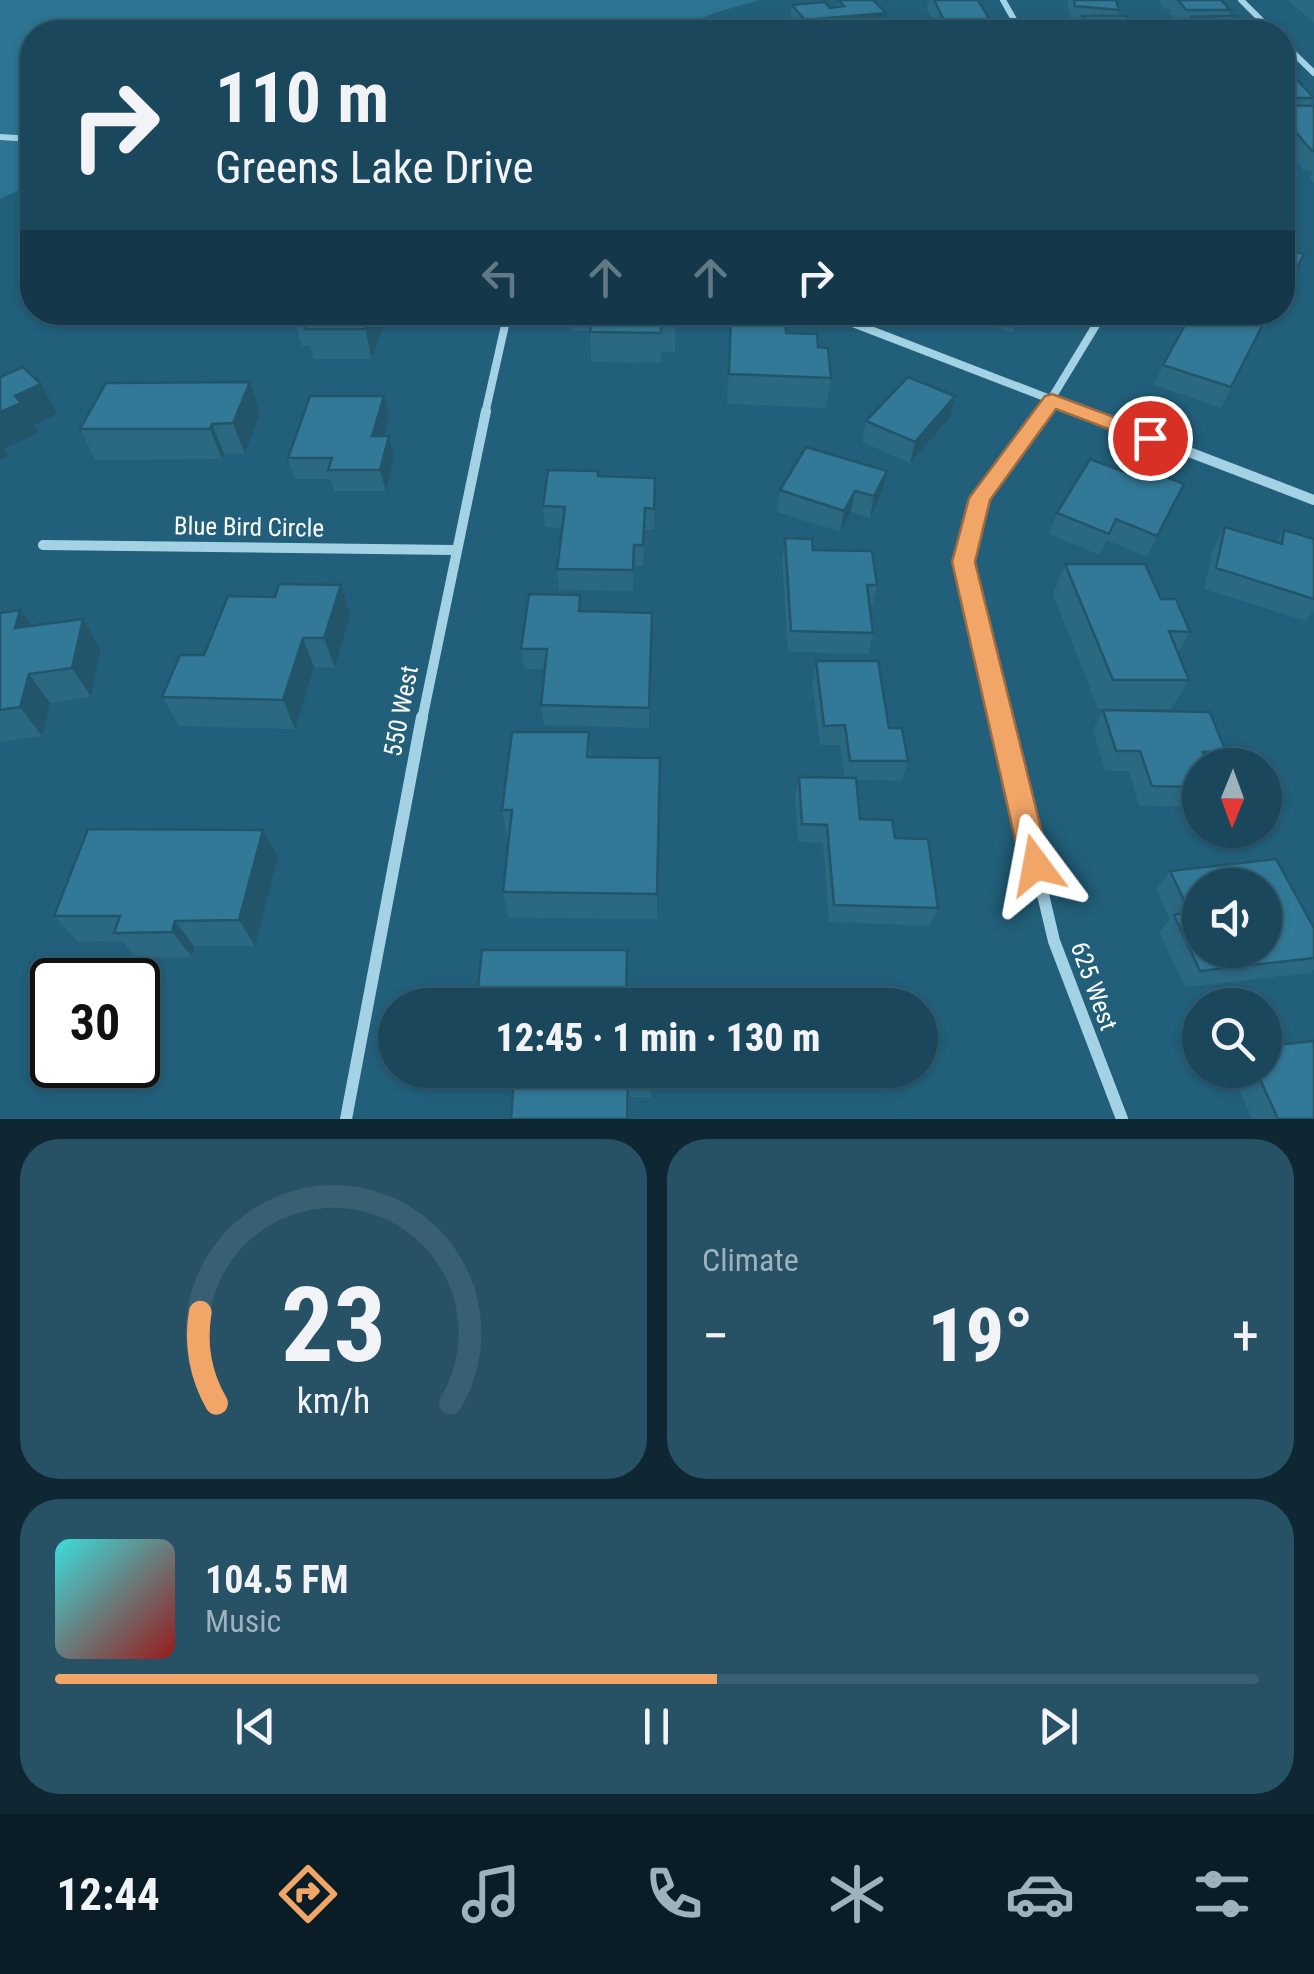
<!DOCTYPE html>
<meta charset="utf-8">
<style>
body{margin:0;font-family:"Roboto Condensed",sans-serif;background:#275165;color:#f1f3f6;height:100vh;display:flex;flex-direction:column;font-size:38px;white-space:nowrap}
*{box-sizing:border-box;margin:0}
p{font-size:32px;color:#9fb2bb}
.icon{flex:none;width:55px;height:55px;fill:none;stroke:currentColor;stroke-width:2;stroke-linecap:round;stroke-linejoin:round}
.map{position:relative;height:1119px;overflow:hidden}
.sheet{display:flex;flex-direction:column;gap:20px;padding:20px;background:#0e2733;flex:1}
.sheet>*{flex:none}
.guide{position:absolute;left:20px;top:20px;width:1275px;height:305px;border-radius:40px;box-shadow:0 2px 8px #0004,0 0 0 2px #385f72;background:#1a475c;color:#f1f3f6;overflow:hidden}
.needle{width:65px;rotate:181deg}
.buttons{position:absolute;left:1182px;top:748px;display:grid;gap:20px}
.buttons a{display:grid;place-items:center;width:100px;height:100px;border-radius:50%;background:#1a475c;box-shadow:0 2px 8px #0004,0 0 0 2px #385f72;font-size:50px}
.speed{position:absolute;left:30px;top:958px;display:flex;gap:20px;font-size:50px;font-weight:700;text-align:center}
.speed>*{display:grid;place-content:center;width:130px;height:130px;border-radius:50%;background:#1a475c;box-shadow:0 2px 8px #0004,0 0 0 2px #385f72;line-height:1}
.speed .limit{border:5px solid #111;border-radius:15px;background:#fff;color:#111}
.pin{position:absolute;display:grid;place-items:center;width:85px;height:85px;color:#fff;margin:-42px;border:5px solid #fff;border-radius:50%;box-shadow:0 2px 10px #0007}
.me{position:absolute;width:110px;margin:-55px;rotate:347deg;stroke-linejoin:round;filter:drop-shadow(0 0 8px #0008)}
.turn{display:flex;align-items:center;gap:35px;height:210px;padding:0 30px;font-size:45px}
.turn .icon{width:130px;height:130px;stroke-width:2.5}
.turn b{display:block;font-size:70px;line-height:85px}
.lanes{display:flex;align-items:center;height:95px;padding:0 30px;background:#0003;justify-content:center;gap:50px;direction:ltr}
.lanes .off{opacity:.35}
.big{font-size:75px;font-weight:800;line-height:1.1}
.sheet .card{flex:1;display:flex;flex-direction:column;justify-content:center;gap:15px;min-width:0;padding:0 35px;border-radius:40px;background:#275165}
.sheet .dial{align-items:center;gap:0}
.dial svg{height:260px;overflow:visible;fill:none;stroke:#385f72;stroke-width:7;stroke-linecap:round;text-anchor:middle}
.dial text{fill:#f1f3f6;stroke:none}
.song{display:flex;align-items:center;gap:30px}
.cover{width:120px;height:120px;border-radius:15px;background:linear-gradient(135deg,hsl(180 70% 55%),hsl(0 70% 35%))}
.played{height:10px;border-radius:5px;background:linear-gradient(90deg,#f1a566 55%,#385f72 55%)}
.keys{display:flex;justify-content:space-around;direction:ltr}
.heat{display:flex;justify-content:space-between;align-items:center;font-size:55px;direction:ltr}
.sheet .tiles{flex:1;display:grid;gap:20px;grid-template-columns:1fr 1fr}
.card:last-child{grid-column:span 2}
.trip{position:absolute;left:378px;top:988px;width:560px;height:100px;border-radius:50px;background:#1a475c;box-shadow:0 2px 8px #0004,0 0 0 2px #385f72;font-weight:800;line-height:100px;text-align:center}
.tabs{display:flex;height:160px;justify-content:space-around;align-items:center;background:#0a1c25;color:#9fb2bb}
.tabs .icon{width:70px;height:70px}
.tabs .active{color:#f1a566}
.tabs b{font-size:45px;color:#f1f3f6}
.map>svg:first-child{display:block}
.green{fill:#2c7492}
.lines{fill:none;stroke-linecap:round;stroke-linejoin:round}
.minor-far3{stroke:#a4d2e5;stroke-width:6}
.minor-far2{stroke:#a4d2e5;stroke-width:8}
.minor-far1{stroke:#a4d2e5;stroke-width:10}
.minor{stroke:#a4d2e5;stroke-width:12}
.wall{fill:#2b6882}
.shaded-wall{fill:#23556a}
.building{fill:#327997;stroke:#23556a;stroke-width:2.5;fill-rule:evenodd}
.route{fill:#f1a566;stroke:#9d6b42;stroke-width:2.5}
.labels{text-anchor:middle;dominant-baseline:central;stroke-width:10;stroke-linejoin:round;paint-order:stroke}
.street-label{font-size:25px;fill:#fff;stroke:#225f7a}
</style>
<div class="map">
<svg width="1314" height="1119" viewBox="0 0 1314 1119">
<rect width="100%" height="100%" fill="#225f7a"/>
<!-- green -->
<path class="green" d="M0 0H759L717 12 668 32H32V184L0 199Z"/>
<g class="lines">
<!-- minor-far3 -->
<path class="minor-far3" d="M1003 0 1021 32
M1241 0 1273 32
M1282 42 1314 73
M0 137 32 139"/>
<!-- minor-far2 -->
<path class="minor-far2" d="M824 312 1089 414
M485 414 508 312
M1042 414 1104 312"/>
<!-- minor-far1 -->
<path class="minor-far1" d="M1082 411 1314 500
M43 545 454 550
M422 720 486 411
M1001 720 964 562 980 498 1044 411"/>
<!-- minor -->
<path class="minor" d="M1001 717 1054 941 1122 1119
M346 1119 422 717"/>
</g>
<!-- wall -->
<path class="wall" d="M838 0 884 30 859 32H799L790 22 792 5 837 7Z
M929 0H978L992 24 990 32H939L927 9Z
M1067 0H1116L1119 10 1117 16 1137 30 1136 32H1077L1080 24 1071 23Z
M1158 0H1221L1230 10 1228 16 1252 32H1186L1188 27H1180L1170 14 1172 9H1165Z
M1288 0H1314V23Z
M1282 64 1314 98 1310 106H1314V183L1309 178 1313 171 1303 170 1282 145Z
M295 312H420L418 317H387L372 359H314L310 346H302L293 316Z
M571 312H676L675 352H661V363L591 362 590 331H572Z
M952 312H1028L1013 333Z
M1204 312H1274L1265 329 1261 328 1221 408 1154 385 1163 365 1201 319Z
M731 315 786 333 818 347 831 378 826 408 727 404Z
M250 382 260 413 245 454H224L222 459 95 460 80 429Z
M955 396 950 417 910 463 862 442 866 421Z
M389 417 383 436H389L394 457 386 491H334L331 479H295L288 458Z
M887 471 882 492 870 518 851 512 840 532 777 512 780 490Z
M599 476 655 478 654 530H645L643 566H634L633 591 559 590 557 569 562 528 545 527 543 506Z
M1135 476 1184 484 1147 557 1107 540 1099 555 1049 534 1057 513Z
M1225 527 1276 543 1284 530 1314 539V610L1306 621 1204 589 1213 548Z
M785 538 813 550 877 585 873 606H870L873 633 868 654 788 652 782 559Z
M1065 564 1161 599 1190 632 1178 653 1189 680 1171 709H1098L1053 594Z
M582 611 652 613 649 728 544 725 541 705 545 669H524L521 649Z
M0 613 31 626 83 619 101 649 91 697 50 703 42 736 0 742Z
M350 615 335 668 314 667 295 729 179 726 162 697Z
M816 661 889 728 908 761 902 781 856 780 860 819 895 838 938 908 930 926 829 922 823 843 798 842 795 796 799 777 845 778 840 745H820L812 681Z
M1103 710 1226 752 1216 765H1200V807L1139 806 1129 771H1105L1093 730Z
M589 732 591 757 660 758 657 919 509 918 503 892 509 837H507L502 810Z
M263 830 278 857 255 946H194L192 957 136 958 122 941 78 942 54 916Z
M1170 871 1314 928V969L1311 973 1185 987 1159 932 1170 919 1156 889Z
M515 1070H651V1098L629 1097V1119H511Z
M1231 1070H1265L1314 1119H1252Z"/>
<!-- shaded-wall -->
<path class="shaded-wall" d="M886 13 884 30 859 32H804L805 20Z
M371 312H386L387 317 372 359 365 329Z
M1019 312H1028L1013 333Z
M250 382 260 413 245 454 233 423Z
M41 384 57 414 34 425 38 433 4 449 8 456 0 460V412L15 396Z
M384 396 389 417 378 457 372 436Z
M955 396 950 417 910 463 915 442Z
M212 424 224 454 222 459 210 429Z
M389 436 394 457 386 491 380 470Z
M887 471 882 492 870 518 874 496Z
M855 491 851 512 840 532 844 511Z
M341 585 350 615 335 668 324 638Z
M20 610 41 640 15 628Z
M83 619 101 649 91 697 72 668Z
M303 638 314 667 295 729 283 700Z
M29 674 50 703 42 736 20 707Z
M263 830 278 857 255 946 239 920Z
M175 921 194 946 192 957 172 932Z
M627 950 628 974 627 1005H626Z"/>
<!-- building -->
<path class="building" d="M838 0H873L886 13 805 20 792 5 825 2 830 8 844 6Z
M934 0H978L992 24H946Z
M1074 0H1116L1119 10 1075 6Z
M1178 0H1221L1230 10H1186Z
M1082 16H1126L1137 30H1118L1119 32H1093Z
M1236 16 1252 32 1205 30 1192 17Z
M753 23 794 24 795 32H752Z
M226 28 262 29 259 32H276H223Z
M338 28 344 32H302Z
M1282 64 1314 98H1282Z
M1282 105 1314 106V151H1312L1282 116Z
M1282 248 1304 254 1282 296Z
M295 312H371L365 329H305L310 316H293Z
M592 312H676V322H661V333L590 332Z
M1204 312H1233L1264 322 1231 387 1163 365 1190 316 1201 319Z
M731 315 785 317 786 333 817 334 818 347 828 348 831 378 729 374Z
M23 367 41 384 15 396 21 403 0 412V377Z
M908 377 955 396 915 442 866 421Z
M250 382 233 423 212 424 210 429H80L106 383Z
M310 396H384L372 436H389L380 470H328L332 458H288Z
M806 447 887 471 874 496 855 491 844 511 780 490Z
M1090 459 1135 476 1140 467 1184 484 1157 536 1116 519 1109 534 1057 513Z
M548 470 598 471V476L655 478 654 509 645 508 643 545H634L633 570 557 569 565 507 543 506Z
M1225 527 1282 544 1284 530 1314 539V599L1216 568Z
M785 538 812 539 813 550 872 551 877 585H867L873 633 791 631Z
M1065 564H1145L1161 599H1176L1190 632 1169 631 1189 680H1113Z
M279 584 341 585 324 638H303L283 700 162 697 180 655H204L228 596 275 597Z
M529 594 580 595 579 611 652 613 649 708 541 705 547 649H521Z
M20 610 15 628 83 619 72 668 29 674 20 707 0 710V613Z
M816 661H878L889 728H902L908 761H850L845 725 824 726Z
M1103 710 1210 712 1226 752H1203L1208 765H1200V787L1152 786 1140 751H1116Z
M512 732H589L587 757 660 758 657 894 503 892 512 810H502Z
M799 777 856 778 860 819 892 820 895 838 928 839 938 908 834 905 827 825 802 824Z
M88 829 263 830 239 920 175 921 172 932 114 933 120 916H54Z
M1276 859 1314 928V958L1200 971 1174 915 1190 912 1170 871ZM1200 885H1265V950H1200Z
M482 950H627L626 1000H651V1005H476Z
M1314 1041V1119H1278L1256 1070H1265V1046Z
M515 1070H651V1077L628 1076 627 1119H511Z"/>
<!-- route -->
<path class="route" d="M1052 394 1157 433 1160 438 1157 442H1143L1056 409 990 500 975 562 1050 865 1046 875 1036 879 1026 875 1021 865 952 562 969 498 1045 396Z"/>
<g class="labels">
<!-- street labels -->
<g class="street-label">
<text transform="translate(249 527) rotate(1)">Blue Bird Circle</text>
<text transform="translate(401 711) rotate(-79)">550 West</text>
<text transform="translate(1094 986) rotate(70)">625 West</text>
</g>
</g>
</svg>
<div class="buttons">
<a><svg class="needle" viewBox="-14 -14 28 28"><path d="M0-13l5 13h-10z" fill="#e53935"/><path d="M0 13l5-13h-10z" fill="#9fb2bb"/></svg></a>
<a><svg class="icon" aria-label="sound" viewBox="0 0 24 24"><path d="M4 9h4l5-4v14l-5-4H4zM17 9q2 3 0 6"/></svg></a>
<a><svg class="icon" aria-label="search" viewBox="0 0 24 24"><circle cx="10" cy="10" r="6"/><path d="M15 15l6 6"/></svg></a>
</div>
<div class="speed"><div class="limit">30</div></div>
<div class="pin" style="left:1150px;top:438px;background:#d93025"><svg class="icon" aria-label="arrive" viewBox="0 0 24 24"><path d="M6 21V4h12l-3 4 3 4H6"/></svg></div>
<svg class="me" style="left:1036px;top:865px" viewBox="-20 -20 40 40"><path d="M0-17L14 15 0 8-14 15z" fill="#f1a566" stroke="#fff" stroke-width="4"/></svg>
<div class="trip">12:45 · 1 min · 130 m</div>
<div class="guide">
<div class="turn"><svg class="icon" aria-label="right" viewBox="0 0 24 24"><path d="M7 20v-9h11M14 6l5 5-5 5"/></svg><div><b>110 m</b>Greens Lake Drive</div></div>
<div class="lanes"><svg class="icon off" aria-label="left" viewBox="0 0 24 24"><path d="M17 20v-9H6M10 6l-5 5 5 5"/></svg><svg class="icon off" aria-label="ahead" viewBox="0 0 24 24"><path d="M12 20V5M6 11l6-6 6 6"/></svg><svg class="icon off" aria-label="ahead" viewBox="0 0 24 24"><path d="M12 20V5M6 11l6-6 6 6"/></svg><svg class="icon" aria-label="right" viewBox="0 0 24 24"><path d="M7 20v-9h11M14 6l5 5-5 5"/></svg></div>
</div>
</div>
<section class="sheet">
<div class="tiles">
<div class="card dial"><svg viewBox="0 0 100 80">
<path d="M14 69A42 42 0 1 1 86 69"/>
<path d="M14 69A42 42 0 0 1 9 41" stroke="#f1a566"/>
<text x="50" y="56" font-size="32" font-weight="700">23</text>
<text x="50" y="72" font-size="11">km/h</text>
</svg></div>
<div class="card"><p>Climate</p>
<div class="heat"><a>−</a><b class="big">19°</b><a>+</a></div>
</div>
<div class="card">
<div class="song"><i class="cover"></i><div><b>104.5 FM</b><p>Music</p></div></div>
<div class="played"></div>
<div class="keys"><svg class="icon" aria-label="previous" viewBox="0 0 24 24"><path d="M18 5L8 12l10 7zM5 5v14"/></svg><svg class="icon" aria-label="pause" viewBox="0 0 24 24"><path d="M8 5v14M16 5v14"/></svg><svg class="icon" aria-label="next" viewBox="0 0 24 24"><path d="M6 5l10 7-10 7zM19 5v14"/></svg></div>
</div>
</div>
</section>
<nav class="tabs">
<b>12:44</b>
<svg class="icon active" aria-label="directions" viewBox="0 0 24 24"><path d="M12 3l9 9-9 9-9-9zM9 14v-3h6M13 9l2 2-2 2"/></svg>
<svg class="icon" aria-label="music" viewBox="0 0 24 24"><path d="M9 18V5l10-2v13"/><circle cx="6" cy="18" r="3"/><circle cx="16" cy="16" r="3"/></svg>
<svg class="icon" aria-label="phone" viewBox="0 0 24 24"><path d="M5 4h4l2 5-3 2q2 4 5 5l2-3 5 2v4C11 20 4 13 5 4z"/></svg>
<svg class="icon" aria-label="climate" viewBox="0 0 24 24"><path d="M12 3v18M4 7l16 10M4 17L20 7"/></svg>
<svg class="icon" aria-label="car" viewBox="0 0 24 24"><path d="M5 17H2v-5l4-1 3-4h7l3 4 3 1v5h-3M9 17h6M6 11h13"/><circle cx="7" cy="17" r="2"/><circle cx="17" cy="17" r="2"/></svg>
<svg class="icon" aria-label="filters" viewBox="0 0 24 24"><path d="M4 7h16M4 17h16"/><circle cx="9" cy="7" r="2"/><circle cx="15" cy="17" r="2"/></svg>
</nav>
